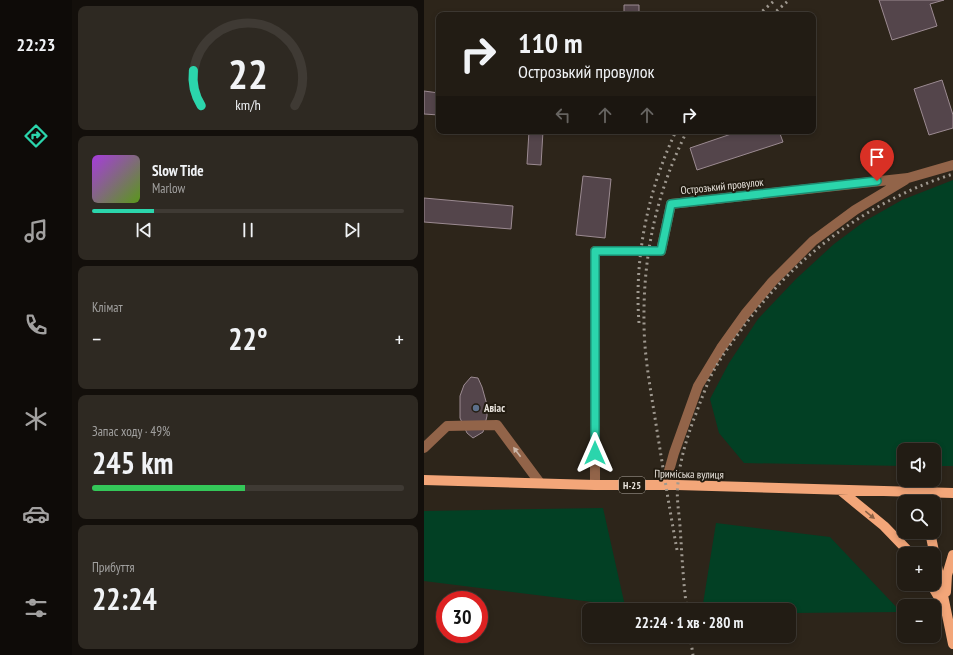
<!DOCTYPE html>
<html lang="uk">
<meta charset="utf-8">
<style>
body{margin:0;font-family:"PT Sans Narrow",sans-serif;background:#2e2922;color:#f1f3f6;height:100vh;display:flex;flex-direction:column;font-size:15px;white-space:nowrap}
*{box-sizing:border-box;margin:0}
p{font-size:13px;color:#a2a1a0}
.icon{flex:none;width:22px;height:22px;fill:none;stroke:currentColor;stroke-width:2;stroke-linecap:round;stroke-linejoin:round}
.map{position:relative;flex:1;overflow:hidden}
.panel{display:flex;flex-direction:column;gap:6px;padding:6px;background:#130f0b;width:352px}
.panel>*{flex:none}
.hud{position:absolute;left:12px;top:12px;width:380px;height:122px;border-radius:8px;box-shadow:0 2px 6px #0003,0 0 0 1px #3f3a34;background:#221c14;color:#f1f3f6;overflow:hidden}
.buttons{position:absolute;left:473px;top:443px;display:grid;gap:8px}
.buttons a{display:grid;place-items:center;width:44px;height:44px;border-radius:8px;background:#221c14;box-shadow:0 2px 6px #0003,0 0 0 1px #3f3a34;font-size:20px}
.speed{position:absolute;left:12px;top:591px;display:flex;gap:8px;font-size:20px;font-weight:700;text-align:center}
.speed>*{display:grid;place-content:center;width:52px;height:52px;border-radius:50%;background:#221c14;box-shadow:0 2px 6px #0003,0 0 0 1px #3f3a34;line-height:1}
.speed .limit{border:6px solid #d22;background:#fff;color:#111}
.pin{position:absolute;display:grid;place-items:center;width:34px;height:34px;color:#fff;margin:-41px -17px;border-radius:50% 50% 50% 0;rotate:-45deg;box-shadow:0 0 4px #0007}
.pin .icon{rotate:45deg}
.me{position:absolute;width:44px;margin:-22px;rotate:0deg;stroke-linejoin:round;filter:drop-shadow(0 0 3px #0008)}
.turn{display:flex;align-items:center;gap:14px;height:84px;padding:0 16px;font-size:18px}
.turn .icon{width:52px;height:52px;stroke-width:2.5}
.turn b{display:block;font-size:28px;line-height:34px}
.lanes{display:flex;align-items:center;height:38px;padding:0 16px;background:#0003;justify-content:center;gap:20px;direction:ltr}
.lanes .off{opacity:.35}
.big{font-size:30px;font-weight:700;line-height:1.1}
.panel .tile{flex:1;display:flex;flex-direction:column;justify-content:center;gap:6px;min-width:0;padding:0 14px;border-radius:8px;background:#2e2922}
.panel .dial{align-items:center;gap:0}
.dial svg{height:104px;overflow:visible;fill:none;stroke:#3f3a34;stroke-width:7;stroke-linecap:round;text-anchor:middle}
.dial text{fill:#f1f3f6;stroke:none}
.song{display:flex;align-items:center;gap:12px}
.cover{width:48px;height:48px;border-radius:6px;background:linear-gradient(135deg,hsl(280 70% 55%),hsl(90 70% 35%))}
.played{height:4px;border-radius:2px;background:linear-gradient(90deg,#2bd5ac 20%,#3f3a34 20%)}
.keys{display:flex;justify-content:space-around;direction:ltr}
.heat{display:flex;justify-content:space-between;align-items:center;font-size:22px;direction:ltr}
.charge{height:6px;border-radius:3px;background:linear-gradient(90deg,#34c759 49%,#3f3a34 0)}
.trip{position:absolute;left:158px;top:603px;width:214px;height:40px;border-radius:8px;background:#221c14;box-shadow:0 2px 6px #0003,0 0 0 1px #3f3a34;font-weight:700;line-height:40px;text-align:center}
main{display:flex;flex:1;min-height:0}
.menu{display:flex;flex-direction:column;width:72px;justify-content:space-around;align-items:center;background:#0e0b08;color:#a2a1a0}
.menu .icon{width:28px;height:28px}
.menu .active{color:#2bd5ac}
.menu b{font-size:18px;color:#f1f3f6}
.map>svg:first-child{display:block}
.green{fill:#024024}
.building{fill:#54454b;stroke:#9c8b92}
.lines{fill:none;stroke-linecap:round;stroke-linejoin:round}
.minor{stroke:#926449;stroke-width:10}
.major{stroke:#f3a679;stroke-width:10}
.rail{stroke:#9f9990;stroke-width:3;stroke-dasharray:2 4;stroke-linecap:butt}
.oneway{fill:#cbb7a9}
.oneway2{fill:#8b6145}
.route-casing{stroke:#1c8a70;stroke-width:10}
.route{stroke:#2bd5ac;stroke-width:7}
.service-dot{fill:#5c6f8a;stroke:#231c11;stroke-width:1.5}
.labels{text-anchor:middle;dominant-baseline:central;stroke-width:4;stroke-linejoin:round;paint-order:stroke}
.shield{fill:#231c11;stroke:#aea8a0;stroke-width:1}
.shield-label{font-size:10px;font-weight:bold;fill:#e9e4dd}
.street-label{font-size:11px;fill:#e9e4dd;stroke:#231c11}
.poi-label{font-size:11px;font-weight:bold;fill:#e9e4dd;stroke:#231c11;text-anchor:start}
</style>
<main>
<nav class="menu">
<b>22:23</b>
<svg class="icon active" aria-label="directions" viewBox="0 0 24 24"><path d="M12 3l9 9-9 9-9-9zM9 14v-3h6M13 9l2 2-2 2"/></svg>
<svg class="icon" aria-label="music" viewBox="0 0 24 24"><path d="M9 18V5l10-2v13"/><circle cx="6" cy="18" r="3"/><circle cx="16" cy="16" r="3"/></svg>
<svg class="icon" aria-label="phone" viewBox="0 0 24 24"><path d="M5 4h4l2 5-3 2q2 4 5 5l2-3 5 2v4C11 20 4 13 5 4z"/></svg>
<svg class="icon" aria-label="climate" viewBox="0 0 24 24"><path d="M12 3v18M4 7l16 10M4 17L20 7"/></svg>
<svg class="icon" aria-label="car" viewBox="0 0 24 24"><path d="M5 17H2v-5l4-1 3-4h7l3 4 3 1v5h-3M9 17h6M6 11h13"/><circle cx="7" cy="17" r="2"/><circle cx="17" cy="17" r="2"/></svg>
<svg class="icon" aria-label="filters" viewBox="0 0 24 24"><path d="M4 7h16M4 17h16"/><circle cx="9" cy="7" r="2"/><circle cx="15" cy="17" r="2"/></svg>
</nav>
<section class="panel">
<div class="tile dial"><svg viewBox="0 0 100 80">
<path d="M14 69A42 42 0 1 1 86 69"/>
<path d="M14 69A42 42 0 0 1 8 42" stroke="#2bd5ac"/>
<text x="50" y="56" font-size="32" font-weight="700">22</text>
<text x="50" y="72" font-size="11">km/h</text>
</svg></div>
<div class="tile">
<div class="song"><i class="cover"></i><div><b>Slow Tide</b><p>Marlow</p></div></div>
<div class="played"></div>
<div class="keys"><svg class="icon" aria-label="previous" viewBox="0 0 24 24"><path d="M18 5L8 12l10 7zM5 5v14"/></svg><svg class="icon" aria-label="pause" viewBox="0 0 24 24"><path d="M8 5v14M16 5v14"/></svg><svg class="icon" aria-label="next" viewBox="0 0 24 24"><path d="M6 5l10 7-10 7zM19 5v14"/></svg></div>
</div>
<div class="tile"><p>Клімат</p>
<div class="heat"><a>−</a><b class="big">22°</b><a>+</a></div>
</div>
<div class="tile"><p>Запас ходу · 49%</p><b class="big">245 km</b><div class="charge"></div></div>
<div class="tile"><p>Прибуття</p><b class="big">22:24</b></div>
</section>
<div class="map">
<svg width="529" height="655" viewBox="0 0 529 655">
<rect width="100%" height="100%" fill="#2d251a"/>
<!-- green -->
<path class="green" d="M529 180V466H510V450H480V466L320 463 295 433 286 399 305 363 334 319 372 279 410 244 441 221 478 200Z
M179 508 201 606 0 581V511Z
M292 523 406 537 477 612 365 613V610H278Z"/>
<!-- building -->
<path class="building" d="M455 0H520L506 4 513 26 468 40Z
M200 5H215V15H200Z
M518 80 529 115V128L505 135 490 89Z
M0 91 15 93V115L0 114Z
M105 131H119L117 165 103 164Z
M316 131H355L359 142 273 170 266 148Z
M159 176 187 179 181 238 152 235Z
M0 198 89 206 87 229 0 222Z
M47 377 54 378 58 387 63 405V416L59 432 49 438 43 433 36 418V396L40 385Z"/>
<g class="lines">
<!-- minor -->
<path class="minor" d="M0 448 23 426 73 425 116 483
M171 485V251H237L247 204 484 178 529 165
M241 485 250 453 274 386 297 348 322 313 348 282 389 241 431 210 481 180"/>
<!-- major -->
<path class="major" d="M0 480 171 485H253L529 493
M416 490 460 526 487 554
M506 532 529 644
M507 584 517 601
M522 592 523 575 529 555"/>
<!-- rail -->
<path class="rail" d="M334 15 351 0
M348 15 365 0
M215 323C210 257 224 190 252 131
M253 550C245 506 238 462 231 418 226 386 220 354 220 322 219 254 233 191 263 131
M263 610C259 582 258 554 256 526 255 512 252 497 254 483 256 458 264 434 273 411 277 400 281 390 285 380 294 361 306 345 318 329 370 257 444 201 529 174
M266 636 269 655"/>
</g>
<!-- one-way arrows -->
<defs><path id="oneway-solid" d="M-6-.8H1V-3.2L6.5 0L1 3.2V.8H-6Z"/></defs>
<use class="oneway" href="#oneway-solid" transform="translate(93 452) rotate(-127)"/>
<use class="oneway2" href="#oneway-solid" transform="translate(446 515) rotate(39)"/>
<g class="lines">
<!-- route casing -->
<g class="route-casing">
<path id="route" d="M171 453V251H237L247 204 453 181"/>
</g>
<!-- route -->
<use href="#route" class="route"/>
</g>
<!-- markers -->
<circle class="service-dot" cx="52" cy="408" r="4"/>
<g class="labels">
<!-- shield labels -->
<rect class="shield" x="195" y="477" width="26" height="16" rx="3"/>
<g class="shield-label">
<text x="208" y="485">Н-25</text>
</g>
<!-- street labels -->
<g class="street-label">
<text transform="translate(298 186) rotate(-6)">Острозький провулок</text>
<text transform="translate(265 474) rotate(1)">Приміська вулиця</text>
</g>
<!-- poi labels -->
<g class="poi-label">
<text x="60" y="408">Авіас</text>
</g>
</g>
</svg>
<div class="buttons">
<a><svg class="icon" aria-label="sound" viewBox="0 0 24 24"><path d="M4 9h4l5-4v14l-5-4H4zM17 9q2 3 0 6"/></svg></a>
<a><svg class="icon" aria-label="search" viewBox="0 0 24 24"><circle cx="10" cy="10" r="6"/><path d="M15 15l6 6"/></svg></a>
<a>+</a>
<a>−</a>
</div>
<div class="speed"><div class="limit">30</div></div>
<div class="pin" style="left:453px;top:181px;background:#d93025"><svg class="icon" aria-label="arrive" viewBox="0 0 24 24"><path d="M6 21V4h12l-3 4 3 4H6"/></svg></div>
<svg class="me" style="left:171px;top:453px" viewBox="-20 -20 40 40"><path d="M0-17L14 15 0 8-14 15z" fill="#2bd5ac" stroke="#fff" stroke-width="4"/></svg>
<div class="trip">22:24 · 1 хв · 280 m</div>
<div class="hud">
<div class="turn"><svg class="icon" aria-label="right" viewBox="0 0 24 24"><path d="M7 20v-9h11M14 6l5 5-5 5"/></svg><div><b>110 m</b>Острозький провулок</div></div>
<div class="lanes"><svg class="icon off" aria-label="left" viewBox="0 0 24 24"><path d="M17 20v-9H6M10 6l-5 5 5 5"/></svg><svg class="icon off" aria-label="ahead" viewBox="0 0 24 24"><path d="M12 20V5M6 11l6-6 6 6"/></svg><svg class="icon off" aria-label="ahead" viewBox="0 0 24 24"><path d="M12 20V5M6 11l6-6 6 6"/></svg><svg class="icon" aria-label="right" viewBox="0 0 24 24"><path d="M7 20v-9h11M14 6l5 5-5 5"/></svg></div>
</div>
</div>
</main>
